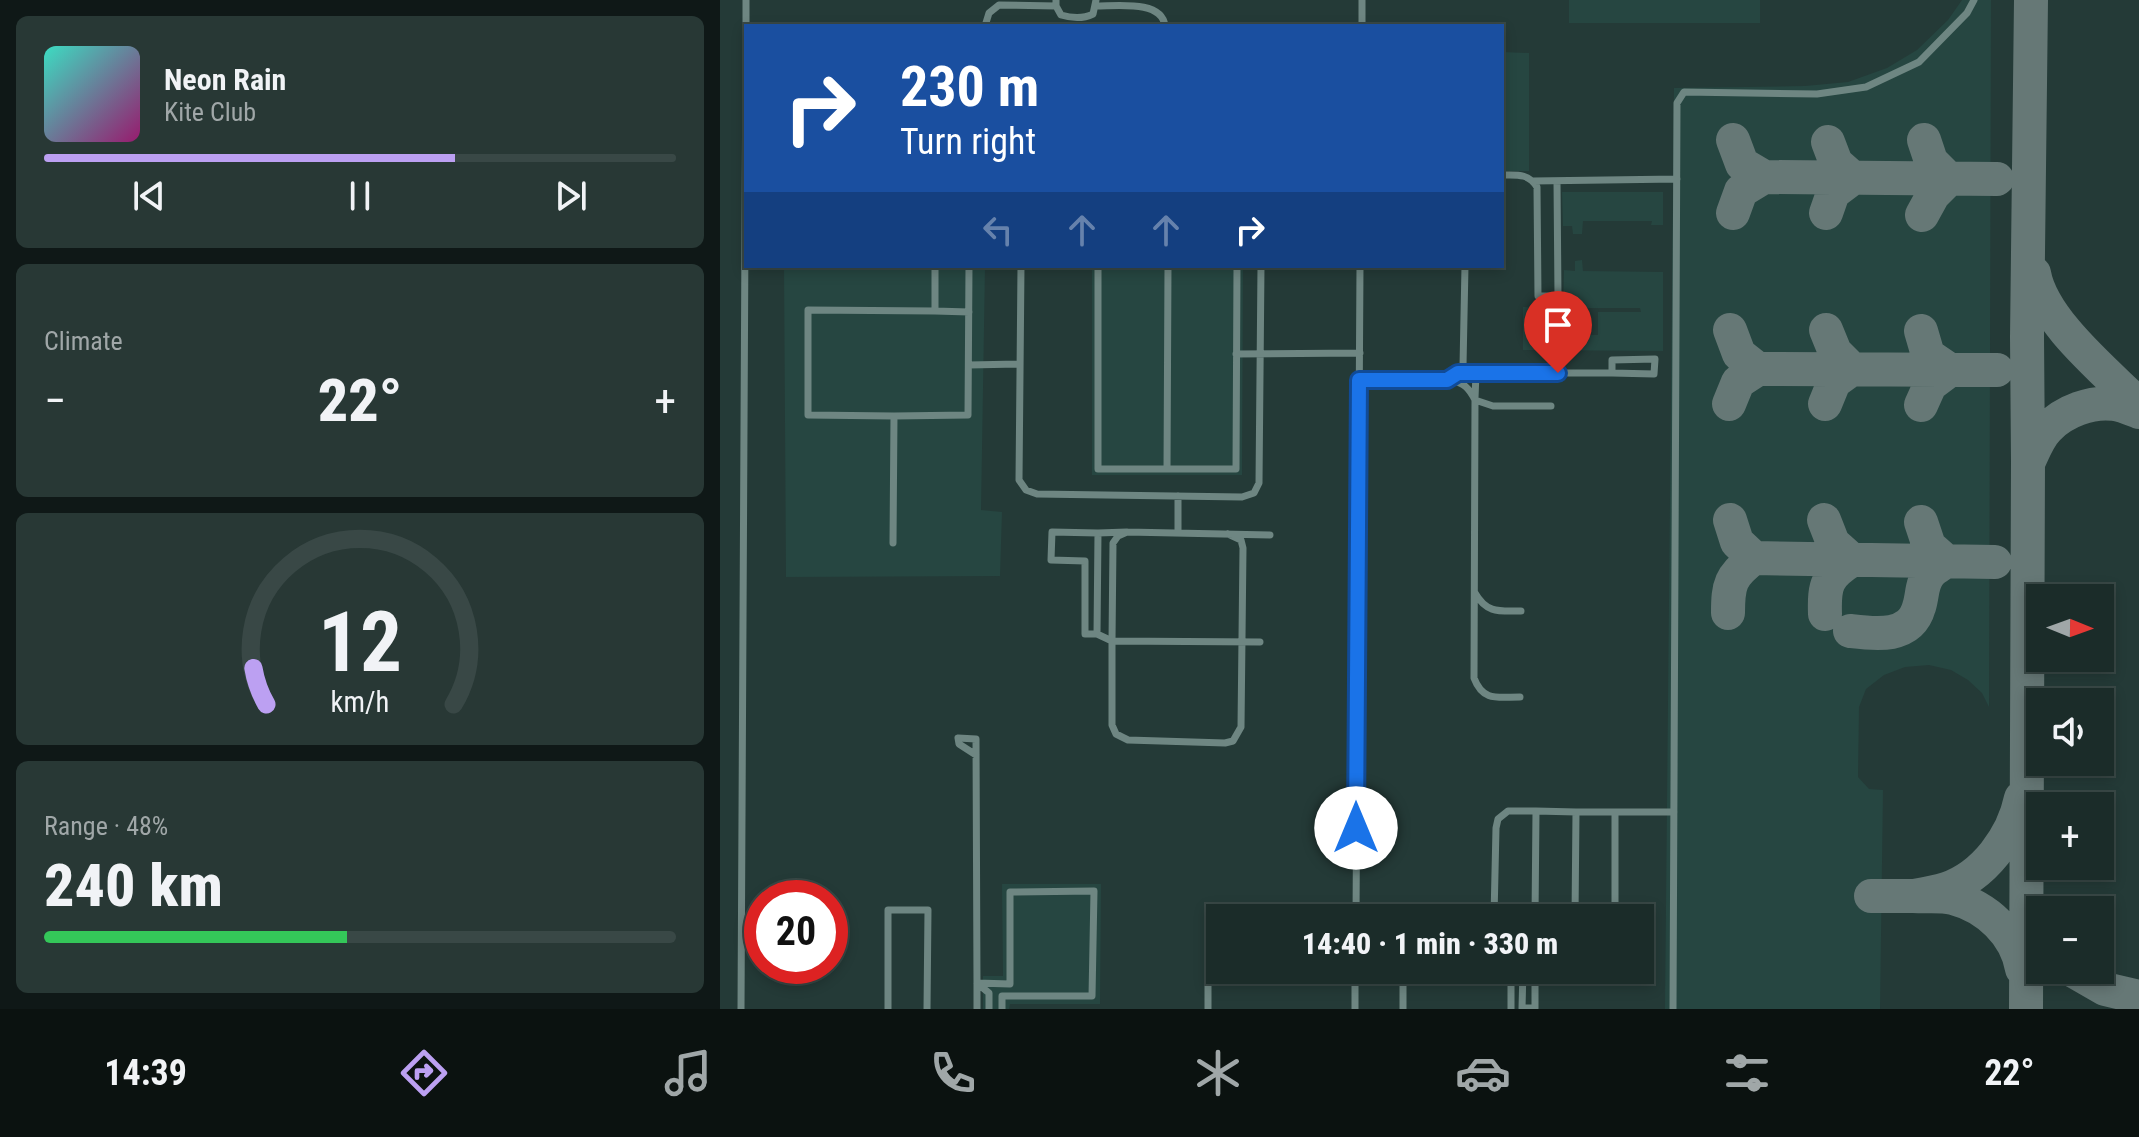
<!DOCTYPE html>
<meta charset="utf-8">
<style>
body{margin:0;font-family:"Roboto Condensed",sans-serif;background:#283835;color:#f1f3f6;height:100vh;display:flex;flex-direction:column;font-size:30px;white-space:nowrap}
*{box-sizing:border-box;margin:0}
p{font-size:26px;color:#a0a7a8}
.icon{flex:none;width:44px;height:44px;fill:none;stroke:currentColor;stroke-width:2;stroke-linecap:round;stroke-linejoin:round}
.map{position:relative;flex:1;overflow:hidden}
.sheet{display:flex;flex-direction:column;gap:16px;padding:16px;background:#0f1817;width:720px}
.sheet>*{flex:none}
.guide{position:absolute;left:24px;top:24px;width:760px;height:244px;border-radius:0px;box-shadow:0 4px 12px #0003,0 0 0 2px #394846;background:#1a4fa0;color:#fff;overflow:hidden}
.needle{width:52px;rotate:91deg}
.controls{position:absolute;left:1306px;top:584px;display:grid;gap:16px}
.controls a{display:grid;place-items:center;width:88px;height:88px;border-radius:0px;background:#1b2c29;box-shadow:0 4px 12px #0003,0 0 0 2px #394846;font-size:40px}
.speed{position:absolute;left:24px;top:880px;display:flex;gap:16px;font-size:40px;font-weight:700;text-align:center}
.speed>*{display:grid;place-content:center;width:104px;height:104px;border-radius:50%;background:#1b2c29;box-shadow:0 4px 12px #0003,0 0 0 2px #394846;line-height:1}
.speed .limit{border:12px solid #d22;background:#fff;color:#111}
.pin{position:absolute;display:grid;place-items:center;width:68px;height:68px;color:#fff;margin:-82px -34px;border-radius:50% 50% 50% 0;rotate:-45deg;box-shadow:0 0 8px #0007}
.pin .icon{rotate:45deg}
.me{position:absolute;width:88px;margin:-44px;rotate:0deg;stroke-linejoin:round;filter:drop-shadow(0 0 6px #0008)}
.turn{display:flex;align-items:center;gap:28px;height:168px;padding:0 24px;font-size:36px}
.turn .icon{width:104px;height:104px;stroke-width:2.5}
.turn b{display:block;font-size:56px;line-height:68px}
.lanes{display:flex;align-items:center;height:76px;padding:0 24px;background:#0003;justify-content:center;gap:40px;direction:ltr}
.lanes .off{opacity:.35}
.big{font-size:60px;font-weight:800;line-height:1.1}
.sheet .tile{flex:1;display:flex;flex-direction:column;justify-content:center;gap:12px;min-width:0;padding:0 28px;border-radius:12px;background:#283835}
.sheet .dial{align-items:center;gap:0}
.dial svg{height:208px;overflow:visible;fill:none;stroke:#394846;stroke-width:7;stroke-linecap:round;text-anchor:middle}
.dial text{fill:#f1f3f6;stroke:none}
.song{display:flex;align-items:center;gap:24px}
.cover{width:96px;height:96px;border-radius:12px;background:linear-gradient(135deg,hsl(170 70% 55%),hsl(320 70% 35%))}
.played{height:8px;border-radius:4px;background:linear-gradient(90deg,#bca0f2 65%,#394846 65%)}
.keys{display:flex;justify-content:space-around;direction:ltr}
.heat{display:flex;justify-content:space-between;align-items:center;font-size:44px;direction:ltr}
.charge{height:12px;border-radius:6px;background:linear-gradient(90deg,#34c759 48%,#394846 0)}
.trip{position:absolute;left:486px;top:904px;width:448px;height:80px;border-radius:0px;background:#1b2c29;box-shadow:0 4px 12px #0003,0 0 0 2px #394846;font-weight:800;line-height:80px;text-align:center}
.tab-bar{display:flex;height:128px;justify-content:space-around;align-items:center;background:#0b1210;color:#a0a7a8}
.tab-bar .icon{width:56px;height:56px}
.tab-bar .active{color:#bca0f2}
.tab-bar b{font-size:36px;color:#f1f3f6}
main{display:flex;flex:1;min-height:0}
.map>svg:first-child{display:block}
.built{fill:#264641;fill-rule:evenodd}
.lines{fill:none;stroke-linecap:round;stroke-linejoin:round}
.taxiway{stroke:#667876;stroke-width:34}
.service{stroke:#6e8682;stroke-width:7}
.route-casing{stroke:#114b97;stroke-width:20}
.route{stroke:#1a73e8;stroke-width:14}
</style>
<main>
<section class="sheet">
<div class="tile">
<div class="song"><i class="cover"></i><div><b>Neon Rain</b><p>Kite Club</p></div></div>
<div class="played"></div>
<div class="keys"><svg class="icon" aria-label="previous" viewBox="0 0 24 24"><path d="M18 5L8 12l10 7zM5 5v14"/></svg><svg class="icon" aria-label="pause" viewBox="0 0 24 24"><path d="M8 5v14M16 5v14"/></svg><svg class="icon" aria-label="next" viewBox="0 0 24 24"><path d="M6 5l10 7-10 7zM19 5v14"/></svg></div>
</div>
<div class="tile"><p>Climate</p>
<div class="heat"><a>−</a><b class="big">22°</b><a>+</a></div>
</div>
<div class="tile dial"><svg viewBox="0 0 100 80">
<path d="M14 69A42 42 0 1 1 86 69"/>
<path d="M14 69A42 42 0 0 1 9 55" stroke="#bca0f2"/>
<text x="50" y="56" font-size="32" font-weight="700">12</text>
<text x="50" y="72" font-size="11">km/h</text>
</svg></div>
<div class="tile"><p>Range · 48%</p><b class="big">240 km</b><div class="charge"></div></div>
</section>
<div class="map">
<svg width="1419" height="1009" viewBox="0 0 1419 1009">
<rect width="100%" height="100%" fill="#243a37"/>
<!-- built -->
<path class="built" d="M849 0H1040V23H849Z
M1242 0H1271L1269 707 1262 693 1248 680 1231 670 1209 665 1185 667 1164 675 1146 689 1139 707 1138 777 1149 789 1163 790 1160 1009H945L954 88 1085 86 1128 82 1167 68 1197 50 1228 20Z
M782 52 809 53V171H782Z
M842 192H943V225H931L932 221H863L862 234H853L852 226H843Z
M862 260 863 271 943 272V351L803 350V307L843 308 844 270 855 271V261ZM844 308H920L921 312H878V335H844Z
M64 266H265L261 510 282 512 280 576 66 577Z
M372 266H523L522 475H372Z
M282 884H381L380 1004H290L289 1009H263V976H283Z"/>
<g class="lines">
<!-- taxiway -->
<path class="taxiway" d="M1044 177 1277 179
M1013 213 1021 191 1044 177 1022 164 1013 140
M1106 213 1113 193 1133 178 1116 163 1108 142
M1202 215 1213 195 1229 179 1211 161 1204 140
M1314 273C1322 320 1385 371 1419 405
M1038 369 1277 370
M1009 404 1018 382 1038 369 1019 354 1010 330
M1105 404 1114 382 1132 369 1115 352 1106 330
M1201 405 1210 385 1230 370 1208 355 1201 331
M1309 461C1314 450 1319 437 1328 428 1344 411 1372 401 1394 404 1402 405 1411 409 1419 412
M1104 520 1113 543 1132 560C1107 576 1104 584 1105 614
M1034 558 1275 562
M1008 613C1008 585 1010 576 1034 558L1017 542 1010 520
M1130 631C1155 634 1190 639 1199 607 1203 595 1201 582 1211 572 1215 568 1221 565 1226 561L1209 546 1201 522
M1301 798C1293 837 1264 876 1226 889 1216 892 1205 894 1194 896 1207 897 1221 895 1233 898 1267 907 1296 934 1302 969
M1151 896H1194
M1352 970 1385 989 1419 997
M1306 1009 1308 462 1307 337 1311 0"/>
<!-- service -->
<path class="service" d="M336 6 341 15C351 18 363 19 373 14L376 0
M376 6C398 6 442 0 445 26
M26 26V0
M265 26 269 13 279 5 336 6V0
M642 26V0
M782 175C797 175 808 173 817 187L818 296H838L837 181
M813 181 957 179
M215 266V311L249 312
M301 266 299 480 306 490 317 494 522 497 534 493 539 483 541 266
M378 266V469H447L448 266
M516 354 640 353
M249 365 300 364
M738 373H892V360L935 359 934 374 892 373
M737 374 743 366 745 266
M639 380H731C744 383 749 388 755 400
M755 398 756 373
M174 416 248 415 249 266
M447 469H516L517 266
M407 532 550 535
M378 533 407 532 398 536 393 543 392 641 540 642
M458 533V496
M173 543 174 416 88 415V310L215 311
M755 593C767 614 780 611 801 611
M377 634 378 533 332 532 331 560 365 561V634H377L392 641V725L396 734 408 740 505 743 513 741 521 727 523 548 521 540 508 534
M800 697C778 697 763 702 754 678L755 400 773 406H831
M256 755 239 744 238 738 256 739C256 820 257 901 257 983V1009
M816 811 856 812 855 916
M856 812H954
M636 917 778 918
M636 918 640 266
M815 918V917L816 811H788L778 819 776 828 774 917C815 917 855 916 895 916V812
M803 970 802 1008H815V970
M490 971 497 961 500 960
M257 983 290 984V892L374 891 372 996H282V1009
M257 983 269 993V1009
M21 1009 26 40
M168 1009V910H208L207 1009
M488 1009V928L500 922
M635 1009V970
M683 1009V970
M791 1009V970
M953 1009 957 103 964 92 1097 94 1146 87 1199 62 1247 13 1254 0"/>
</g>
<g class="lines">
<!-- route casing -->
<g class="route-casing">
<path id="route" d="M636 828 639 380H727L738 373H838"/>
</g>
<!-- route -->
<use href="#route" class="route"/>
</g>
</svg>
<div class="controls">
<a><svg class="needle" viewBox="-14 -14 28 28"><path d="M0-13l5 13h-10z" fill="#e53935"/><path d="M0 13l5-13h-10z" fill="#a0a7a8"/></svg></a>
<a><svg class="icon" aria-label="sound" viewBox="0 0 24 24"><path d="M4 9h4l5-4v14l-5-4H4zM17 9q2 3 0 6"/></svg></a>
<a>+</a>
<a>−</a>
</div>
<div class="speed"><div class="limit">20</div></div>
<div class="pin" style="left:838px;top:373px;background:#d93025"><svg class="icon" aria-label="arrive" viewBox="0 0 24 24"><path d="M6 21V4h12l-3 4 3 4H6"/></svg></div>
<svg class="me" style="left:636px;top:828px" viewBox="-20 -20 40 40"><circle r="19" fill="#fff"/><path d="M0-13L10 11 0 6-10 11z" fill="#1a73e8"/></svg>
<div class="trip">14:40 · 1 min · 330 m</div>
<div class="guide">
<div class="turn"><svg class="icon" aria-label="right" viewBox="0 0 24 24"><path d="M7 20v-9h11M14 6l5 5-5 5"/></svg><div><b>230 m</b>Turn right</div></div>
<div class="lanes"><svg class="icon off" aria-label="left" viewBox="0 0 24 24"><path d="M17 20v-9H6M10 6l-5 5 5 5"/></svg><svg class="icon off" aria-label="ahead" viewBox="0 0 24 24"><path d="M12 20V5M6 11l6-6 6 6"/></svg><svg class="icon off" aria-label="ahead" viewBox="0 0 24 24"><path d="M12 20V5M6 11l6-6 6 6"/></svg><svg class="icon" aria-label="right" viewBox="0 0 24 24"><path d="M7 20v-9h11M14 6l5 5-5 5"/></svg></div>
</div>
</div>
</main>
<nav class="tab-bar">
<b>14:39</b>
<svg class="icon active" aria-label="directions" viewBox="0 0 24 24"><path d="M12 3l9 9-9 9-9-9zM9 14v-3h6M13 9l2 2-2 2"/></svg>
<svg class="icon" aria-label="music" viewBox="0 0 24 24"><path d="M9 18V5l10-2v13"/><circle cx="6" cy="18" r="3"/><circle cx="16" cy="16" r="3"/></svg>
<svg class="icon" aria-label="phone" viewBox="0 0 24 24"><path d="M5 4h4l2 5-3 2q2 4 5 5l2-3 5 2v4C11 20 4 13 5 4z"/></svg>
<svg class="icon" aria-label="climate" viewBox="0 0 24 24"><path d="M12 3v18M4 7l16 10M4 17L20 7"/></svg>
<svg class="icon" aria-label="car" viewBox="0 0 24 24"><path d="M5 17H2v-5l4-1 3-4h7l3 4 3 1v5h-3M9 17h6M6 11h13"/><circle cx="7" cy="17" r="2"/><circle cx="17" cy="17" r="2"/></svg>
<svg class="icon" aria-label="filters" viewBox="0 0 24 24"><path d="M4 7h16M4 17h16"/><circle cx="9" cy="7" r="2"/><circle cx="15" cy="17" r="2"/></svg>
<b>22°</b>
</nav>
